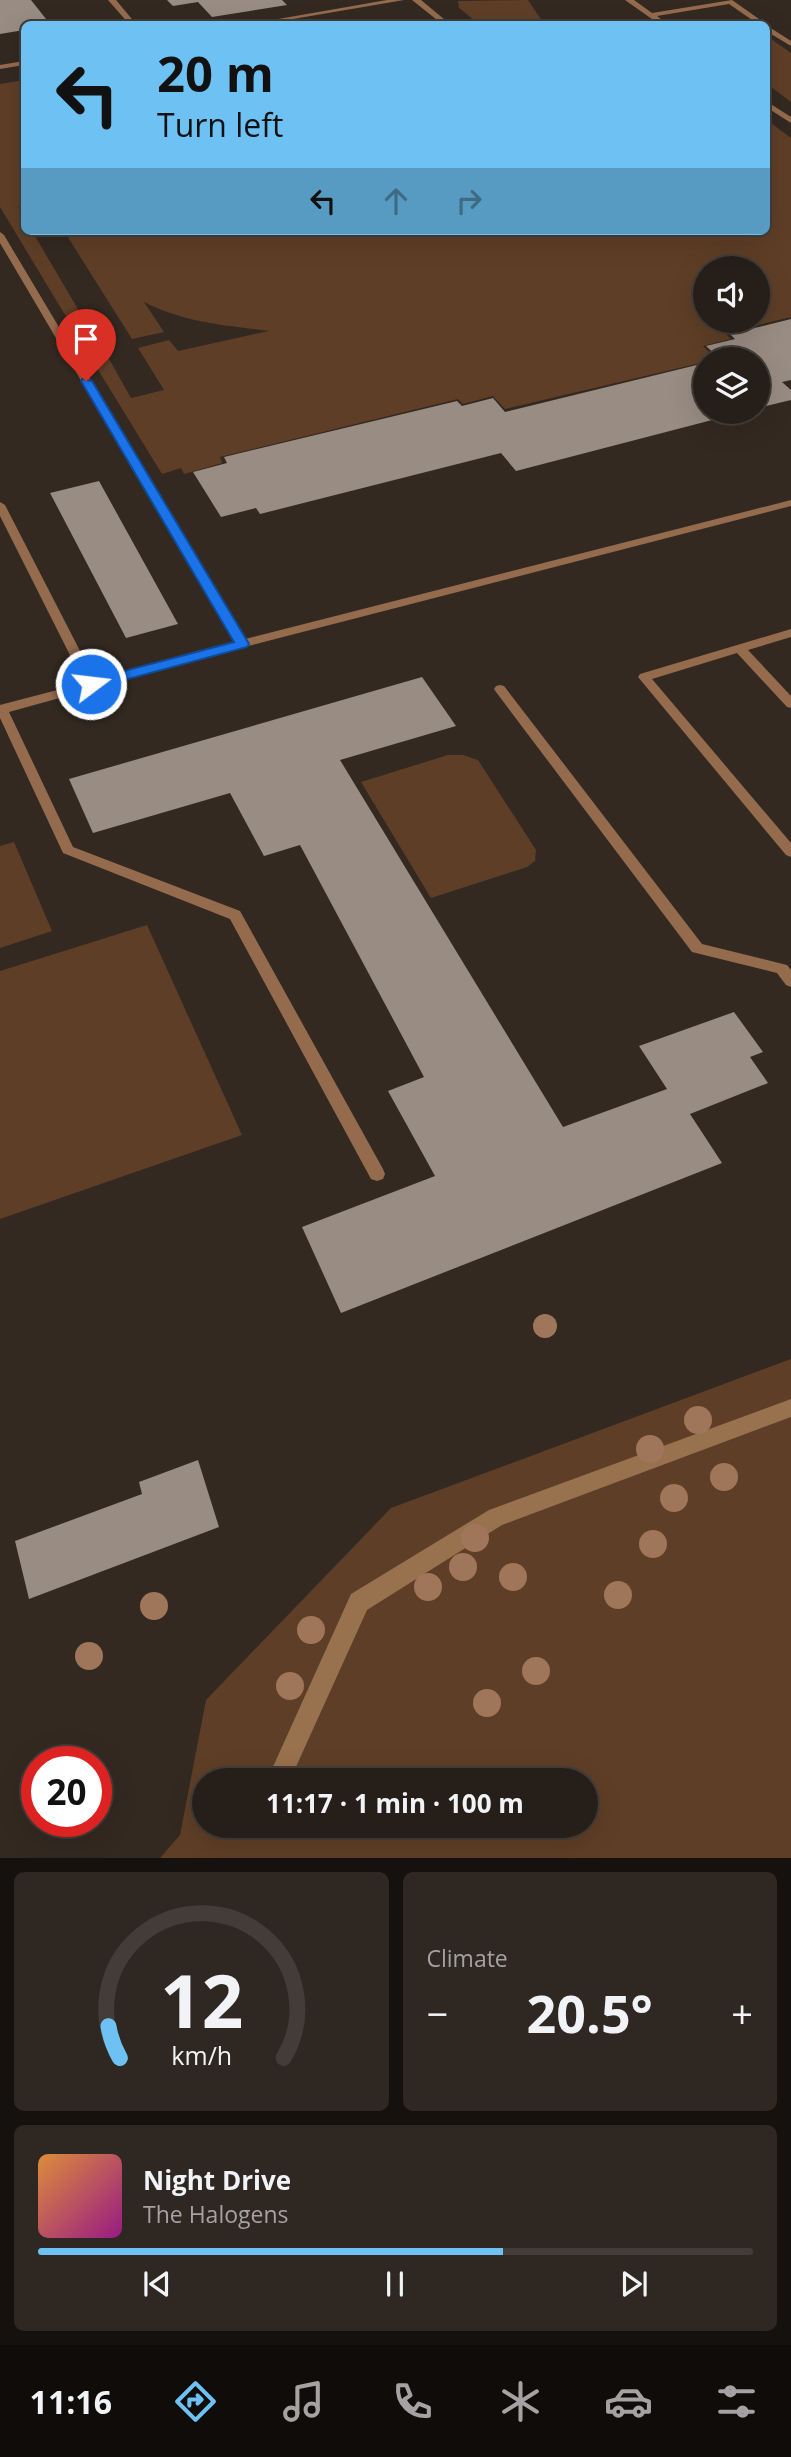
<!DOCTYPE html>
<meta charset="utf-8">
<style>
body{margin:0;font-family:"Open Sans",sans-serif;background:#2e2722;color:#f1f3f6;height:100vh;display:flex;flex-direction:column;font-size:26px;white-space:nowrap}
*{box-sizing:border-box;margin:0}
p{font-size:23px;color:#a4a2a2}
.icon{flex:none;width:38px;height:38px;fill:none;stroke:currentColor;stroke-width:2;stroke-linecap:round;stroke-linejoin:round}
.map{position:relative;height:1858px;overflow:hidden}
.drawer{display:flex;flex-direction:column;gap:14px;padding:14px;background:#15110e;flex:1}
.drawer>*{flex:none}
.banner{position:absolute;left:21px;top:21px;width:749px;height:214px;border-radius:10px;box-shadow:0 7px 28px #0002,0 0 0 2px #423d38;background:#6ec2f3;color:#111;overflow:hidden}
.tools{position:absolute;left:693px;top:256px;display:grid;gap:14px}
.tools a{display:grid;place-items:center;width:77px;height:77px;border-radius:50%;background:#261f19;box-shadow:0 7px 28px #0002,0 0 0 2px #423d38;font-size:35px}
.speed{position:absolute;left:21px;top:1746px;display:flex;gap:14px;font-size:35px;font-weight:700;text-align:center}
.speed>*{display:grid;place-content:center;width:91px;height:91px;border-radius:50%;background:#261f19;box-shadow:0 7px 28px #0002,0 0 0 2px #423d38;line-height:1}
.speed .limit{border:10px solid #d22;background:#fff;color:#111}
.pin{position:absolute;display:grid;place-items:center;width:60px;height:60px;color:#fff;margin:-72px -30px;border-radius:50% 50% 50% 0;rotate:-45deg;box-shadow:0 0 7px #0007}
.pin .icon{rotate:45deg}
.me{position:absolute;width:77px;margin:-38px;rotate:75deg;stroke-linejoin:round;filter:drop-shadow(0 0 5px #0008)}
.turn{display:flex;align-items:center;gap:24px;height:147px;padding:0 21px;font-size:32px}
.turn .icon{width:91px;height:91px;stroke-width:2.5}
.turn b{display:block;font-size:49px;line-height:60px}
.lanes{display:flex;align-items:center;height:66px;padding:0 21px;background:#0003;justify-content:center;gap:35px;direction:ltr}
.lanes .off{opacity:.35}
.big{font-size:52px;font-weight:700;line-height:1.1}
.drawer .card{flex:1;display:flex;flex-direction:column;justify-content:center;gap:10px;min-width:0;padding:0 24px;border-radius:10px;background:#2e2722}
.drawer .dial{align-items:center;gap:0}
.dial svg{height:182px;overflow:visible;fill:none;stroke:#423d38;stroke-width:7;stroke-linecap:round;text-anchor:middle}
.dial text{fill:#f1f3f6;stroke:none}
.song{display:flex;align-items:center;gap:21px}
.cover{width:84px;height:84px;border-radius:10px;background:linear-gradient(135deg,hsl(30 70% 55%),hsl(310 70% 35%))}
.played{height:7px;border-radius:4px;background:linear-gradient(90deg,#6ec2f3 65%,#423d38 65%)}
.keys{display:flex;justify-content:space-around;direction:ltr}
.heat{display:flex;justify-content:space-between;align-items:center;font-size:38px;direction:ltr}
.drawer .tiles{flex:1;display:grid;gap:14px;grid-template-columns:1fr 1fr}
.card:last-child{grid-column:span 2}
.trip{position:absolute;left:192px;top:1768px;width:406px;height:70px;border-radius:35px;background:#261f19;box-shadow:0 7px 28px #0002,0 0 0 2px #423d38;font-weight:700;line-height:70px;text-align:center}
.tab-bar{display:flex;height:112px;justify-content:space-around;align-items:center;background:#0f0c0a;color:#a4a2a2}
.tab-bar .icon{width:49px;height:49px}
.tab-bar .selected{color:#6ec2f3}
.tab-bar b{font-size:32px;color:#f1f3f6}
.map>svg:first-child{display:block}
.green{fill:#5e3e27;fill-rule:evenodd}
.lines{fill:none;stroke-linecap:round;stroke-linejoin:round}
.stream{fill:#98714e;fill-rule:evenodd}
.building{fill:#998c83}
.lane{fill:#956b4e;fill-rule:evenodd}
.tree{fill:#9f7659}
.route{fill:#1a73e8;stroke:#114b97;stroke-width:2}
</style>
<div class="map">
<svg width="791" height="1859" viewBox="0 0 791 1859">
<rect width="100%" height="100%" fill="#332921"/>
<!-- green -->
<path class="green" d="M528 0 544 24H479L459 8 458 1Z
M767 36 791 53V102L767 84Z
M24 80V205L18 207 24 218V231H32L99 345 85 348 0 207V84Z
M767 120 791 138V317L725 333 731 339 703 346 716 359H705V362L505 409 493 396 463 404 458 399 220 457 222 463 184 474 181 468 162 474 92 360 108 357 131 398 164 390 138 348 169 340 178 351 269 331C224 325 186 323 144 302L164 332 132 339 64 231H766ZM705 268H758V320H705Z
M448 755H463L478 760 536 850 535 861 527 867 431 898 361 782Z
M14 842 52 931 0 948V846Z
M147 925 242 1135 0 1219V971Z
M791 1359V1858H160L180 1835 206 1700 391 1508ZM205 1780H586V1825H205Z"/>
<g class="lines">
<!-- stream -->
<path class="stream" d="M791 1399V1417L502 1525 367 1610 290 1780H267L351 1594 489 1510Z"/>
</g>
<!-- building -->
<path class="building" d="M0 0H31L50 24H24V30L0 34Z
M167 0H282L287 5 212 17 198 2 173 6Z
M791 319V380L782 382 791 390V400L758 408V359H720L706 346 735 339 730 334Z
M705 363V411L743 412 516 471 501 453 260 514 256 508 221 517 193 472 227 463 224 457 457 401 462 406 493 398 505 412Z
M99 481 178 624 126 638 50 493Z
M422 677 456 726 340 760 563 1127 667 1089 639 1046 734 1012 763 1052 750 1057 768 1083 690 1114 722 1163 341 1313 302 1227 435 1176 388 1091 424 1077 300 845 264 856 230 793 93 833 69 779Z
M198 1460 219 1527 29 1599 15 1541 142 1494 139 1482Z"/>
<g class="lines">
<!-- lane -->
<path class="lane" d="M108 0H116L136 24H129Z
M387 0H404L264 24H249Z
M412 0H421L450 24H442Z
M625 0H634L652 13 732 0 766 24H758L729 4 657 16 667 24H659Z
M766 25 791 41V46L766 31Z
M24 61V65L0 69V65Z
M766 101 791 117V123L766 107Z
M0 232 4 235 245 639 791 500V506L244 647 9 712 73 847 240 911 383 1169 385 1174 383 1179 377 1181 371 1179 230 919 63 853 0 718V705L84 683 0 516V502L5 505 95 680 235 642 0 243Z
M791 629V637L748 650 791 696V708L787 707 737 653 652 679 791 843V857L786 855 638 677 640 674Z
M500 685 504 686 702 944 787 965 791 970V987L786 985 777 973 692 952 496 692 494 689 496 686Z"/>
</g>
<!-- trees -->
<g class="tree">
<circle cx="545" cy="1326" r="12"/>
<circle cx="698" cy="1420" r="14"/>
<circle cx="650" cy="1449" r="14"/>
<circle cx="724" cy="1477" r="14"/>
<circle cx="674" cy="1498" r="14"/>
<circle cx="475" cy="1538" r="14"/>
<circle cx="653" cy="1544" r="14"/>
<circle cx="463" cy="1567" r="14"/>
<circle cx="513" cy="1577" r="14"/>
<circle cx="428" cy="1587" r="14"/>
<circle cx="618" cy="1595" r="14"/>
<circle cx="154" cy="1606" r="14"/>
<circle cx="311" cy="1630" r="14"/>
<circle cx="89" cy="1656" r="14"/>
<circle cx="536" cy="1671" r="14"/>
<circle cx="290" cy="1686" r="14"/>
<circle cx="487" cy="1703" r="14"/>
</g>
<!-- route -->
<path class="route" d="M82 379 92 381 249 644 247 647 91 689 84 684 86 681 234 642 81 381Z"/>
</svg>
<div class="tools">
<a><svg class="icon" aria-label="sound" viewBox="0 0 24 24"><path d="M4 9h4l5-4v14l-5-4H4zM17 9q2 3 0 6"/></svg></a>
<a><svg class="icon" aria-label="layers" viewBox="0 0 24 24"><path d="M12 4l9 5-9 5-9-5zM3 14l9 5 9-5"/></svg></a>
</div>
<div class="speed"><div class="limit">20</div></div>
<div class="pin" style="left:86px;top:381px;background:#d93025"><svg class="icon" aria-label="arrive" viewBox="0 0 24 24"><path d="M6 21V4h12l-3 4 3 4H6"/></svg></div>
<svg class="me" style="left:91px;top:684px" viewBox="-20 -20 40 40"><circle r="17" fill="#1a73e8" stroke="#fff" stroke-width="3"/><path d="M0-11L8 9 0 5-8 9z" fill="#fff"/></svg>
<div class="trip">11:17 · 1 min · 100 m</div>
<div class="banner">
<div class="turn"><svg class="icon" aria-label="left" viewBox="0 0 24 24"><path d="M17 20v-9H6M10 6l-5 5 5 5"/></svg><div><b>20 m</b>Turn left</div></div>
<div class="lanes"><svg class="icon" aria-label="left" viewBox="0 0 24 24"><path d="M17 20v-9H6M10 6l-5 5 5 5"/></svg><svg class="icon off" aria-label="ahead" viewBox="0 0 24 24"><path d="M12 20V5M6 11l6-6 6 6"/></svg><svg class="icon off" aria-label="right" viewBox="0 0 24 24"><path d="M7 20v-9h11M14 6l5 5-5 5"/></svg></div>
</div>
</div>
<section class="drawer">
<div class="tiles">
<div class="card dial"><svg viewBox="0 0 100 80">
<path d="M14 69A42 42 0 1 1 86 69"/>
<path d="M14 69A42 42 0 0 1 9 55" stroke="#6ec2f3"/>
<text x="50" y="56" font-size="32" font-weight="700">12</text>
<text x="50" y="72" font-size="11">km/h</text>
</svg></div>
<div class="card"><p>Climate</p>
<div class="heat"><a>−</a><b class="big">20.5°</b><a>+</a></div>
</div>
<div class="card">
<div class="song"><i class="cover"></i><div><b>Night Drive</b><p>The Halogens</p></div></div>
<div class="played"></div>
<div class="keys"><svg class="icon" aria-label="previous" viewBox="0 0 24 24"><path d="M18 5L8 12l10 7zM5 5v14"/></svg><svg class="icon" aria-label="pause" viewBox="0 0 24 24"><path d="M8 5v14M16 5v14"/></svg><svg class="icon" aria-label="next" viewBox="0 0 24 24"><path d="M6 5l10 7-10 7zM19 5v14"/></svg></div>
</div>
</div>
</section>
<nav class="tab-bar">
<b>11:16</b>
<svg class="icon selected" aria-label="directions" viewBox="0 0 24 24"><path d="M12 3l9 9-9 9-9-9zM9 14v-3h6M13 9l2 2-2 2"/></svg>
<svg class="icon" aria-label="music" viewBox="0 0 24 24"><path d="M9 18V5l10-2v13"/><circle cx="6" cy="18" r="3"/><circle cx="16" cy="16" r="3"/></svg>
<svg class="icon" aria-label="phone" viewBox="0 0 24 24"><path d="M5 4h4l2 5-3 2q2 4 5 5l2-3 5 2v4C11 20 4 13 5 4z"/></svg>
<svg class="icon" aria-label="climate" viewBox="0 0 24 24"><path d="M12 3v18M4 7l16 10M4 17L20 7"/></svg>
<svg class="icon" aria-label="car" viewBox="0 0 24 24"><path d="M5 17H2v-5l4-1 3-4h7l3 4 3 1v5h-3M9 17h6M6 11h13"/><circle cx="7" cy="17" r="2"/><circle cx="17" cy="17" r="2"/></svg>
<svg class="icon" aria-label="filters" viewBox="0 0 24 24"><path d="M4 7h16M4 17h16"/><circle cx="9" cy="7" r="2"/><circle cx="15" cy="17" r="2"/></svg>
</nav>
